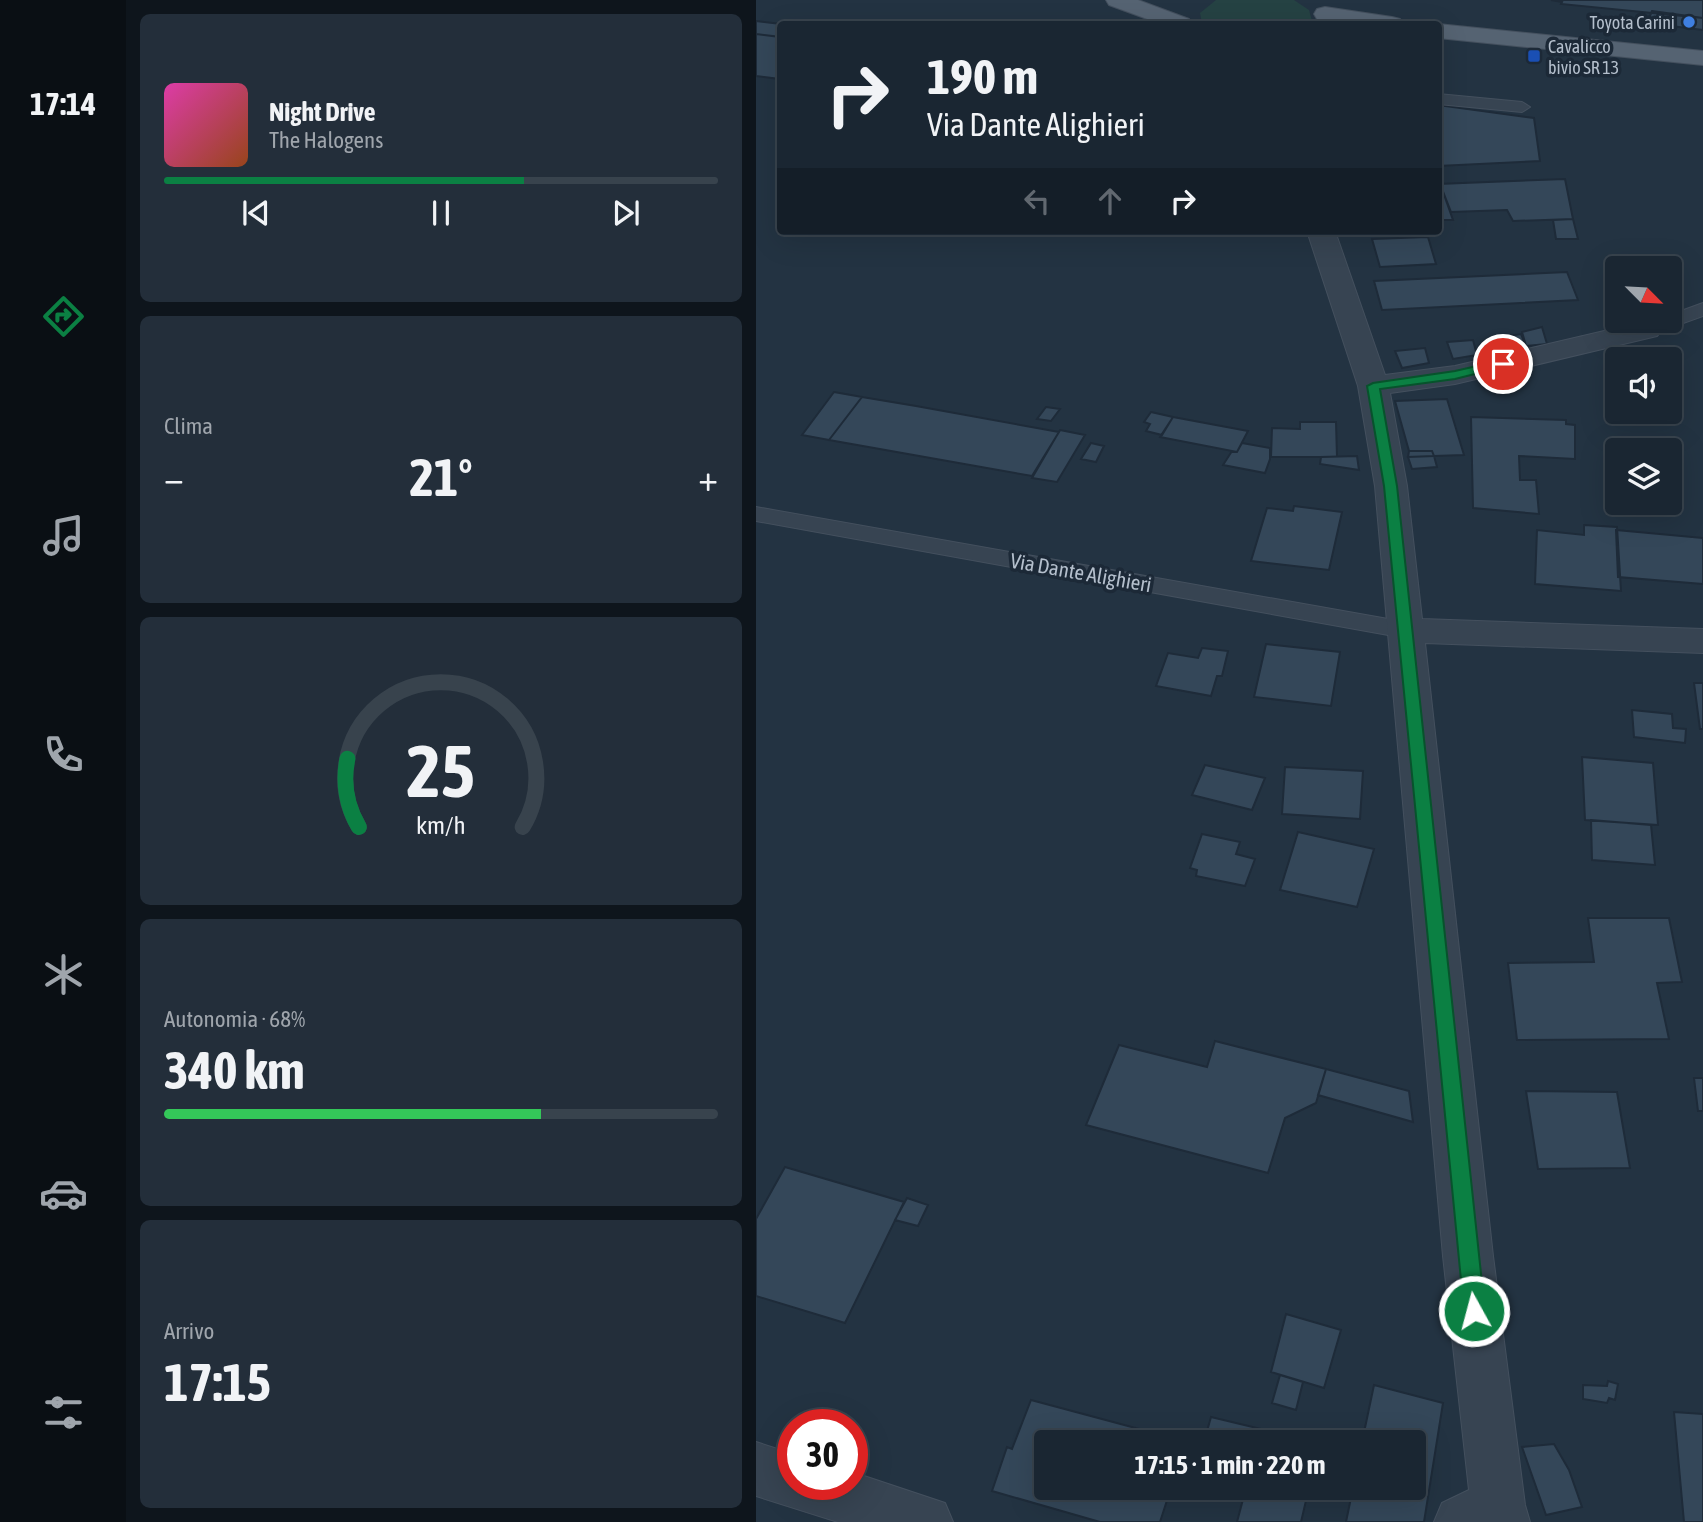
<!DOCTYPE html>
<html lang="it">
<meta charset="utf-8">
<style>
body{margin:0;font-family:"Asap Condensed",sans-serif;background:#232e3a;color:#f1f3f6;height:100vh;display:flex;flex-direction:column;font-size:26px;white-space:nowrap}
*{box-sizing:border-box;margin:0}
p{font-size:23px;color:#9fa5ac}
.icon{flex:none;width:38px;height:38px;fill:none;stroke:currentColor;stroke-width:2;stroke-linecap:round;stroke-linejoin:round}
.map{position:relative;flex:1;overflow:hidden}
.side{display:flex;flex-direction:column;gap:14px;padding:14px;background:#0e151c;width:630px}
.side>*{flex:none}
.top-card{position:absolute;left:21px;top:21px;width:665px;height:214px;border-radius:7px;box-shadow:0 7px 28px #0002,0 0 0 2px #38434d;background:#1a2632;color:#f1f3f6;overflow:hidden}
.needle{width:46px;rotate:114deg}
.buttons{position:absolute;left:849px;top:256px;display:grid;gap:14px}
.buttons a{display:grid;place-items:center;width:77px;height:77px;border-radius:7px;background:#1a2632;box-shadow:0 7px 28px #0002,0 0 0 2px #38434d;font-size:35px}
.speed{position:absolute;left:21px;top:1409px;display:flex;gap:14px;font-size:35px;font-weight:700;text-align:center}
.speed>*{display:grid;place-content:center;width:91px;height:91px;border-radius:50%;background:#1a2632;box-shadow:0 7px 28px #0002,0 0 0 2px #38434d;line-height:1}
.speed .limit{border:10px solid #d22;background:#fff;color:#111}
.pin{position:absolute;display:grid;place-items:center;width:60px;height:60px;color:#fff;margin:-30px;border:4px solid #fff;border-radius:50%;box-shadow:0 2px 7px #0007}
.me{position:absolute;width:77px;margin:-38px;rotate:353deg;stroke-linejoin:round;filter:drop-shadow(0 0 5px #0008)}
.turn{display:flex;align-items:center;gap:24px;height:147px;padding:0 35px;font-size:32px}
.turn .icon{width:91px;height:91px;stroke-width:2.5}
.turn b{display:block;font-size:49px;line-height:60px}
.lanes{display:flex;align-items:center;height:66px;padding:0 35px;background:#0003;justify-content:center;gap:35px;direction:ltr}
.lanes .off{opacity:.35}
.big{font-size:52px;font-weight:700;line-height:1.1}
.side .widget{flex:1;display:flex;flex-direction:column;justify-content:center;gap:10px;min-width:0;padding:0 24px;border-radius:10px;background:#232e3a}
.side .dial{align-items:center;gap:0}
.dial svg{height:182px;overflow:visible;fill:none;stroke:#38434d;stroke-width:7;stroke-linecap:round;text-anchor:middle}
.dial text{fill:#f1f3f6;stroke:none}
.song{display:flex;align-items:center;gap:21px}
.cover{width:84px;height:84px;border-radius:10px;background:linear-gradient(135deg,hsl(320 70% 55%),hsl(20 70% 35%))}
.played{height:7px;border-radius:4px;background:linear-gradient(90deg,#0b8043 65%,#38434d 65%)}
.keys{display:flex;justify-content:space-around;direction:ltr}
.heat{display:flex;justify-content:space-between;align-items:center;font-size:38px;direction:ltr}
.charge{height:10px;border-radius:5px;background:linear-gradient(90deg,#34c759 68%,#38434d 0)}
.trip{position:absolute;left:278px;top:1430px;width:392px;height:70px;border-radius:7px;background:#1a2632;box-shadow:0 7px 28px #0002,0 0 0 2px #38434d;font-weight:700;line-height:70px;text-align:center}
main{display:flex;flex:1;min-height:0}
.menu{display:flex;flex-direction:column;width:126px;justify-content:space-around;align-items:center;background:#0a0f14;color:#9fa5ac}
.menu .icon{width:49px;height:49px}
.menu .active{color:#0b8043}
.menu b{font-size:32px;color:#f1f3f6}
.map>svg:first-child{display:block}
.green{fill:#254243}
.building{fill:#344759;stroke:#1e2b39;stroke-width:2}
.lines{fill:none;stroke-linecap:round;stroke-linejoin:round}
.service-casing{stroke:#44505e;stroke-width:2}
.minor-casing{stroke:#44505e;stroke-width:2}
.primary-casing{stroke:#44505e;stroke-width:2}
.service{fill:#374452;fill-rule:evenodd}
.minor{fill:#374452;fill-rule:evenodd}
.primary{fill:#556372;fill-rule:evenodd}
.route{fill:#0b8043;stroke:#07532c;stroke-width:2}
.shop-dot{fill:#3f7fe0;stroke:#1c2937;stroke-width:2.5}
.transit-dot{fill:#1a4fb4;stroke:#1c2937;stroke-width:2.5}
.labels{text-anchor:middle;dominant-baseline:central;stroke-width:7;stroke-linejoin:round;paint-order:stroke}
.far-poi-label{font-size:18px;fill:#b4bfcc;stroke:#1c2937;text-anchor:end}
.street-label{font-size:21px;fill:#b4bfcc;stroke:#1c2937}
</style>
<main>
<nav class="menu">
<b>17:14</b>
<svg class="icon active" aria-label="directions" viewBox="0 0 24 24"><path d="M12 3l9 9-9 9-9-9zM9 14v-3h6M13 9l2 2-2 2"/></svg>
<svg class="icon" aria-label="music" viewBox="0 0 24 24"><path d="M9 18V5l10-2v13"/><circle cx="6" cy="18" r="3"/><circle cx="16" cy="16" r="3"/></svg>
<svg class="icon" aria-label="phone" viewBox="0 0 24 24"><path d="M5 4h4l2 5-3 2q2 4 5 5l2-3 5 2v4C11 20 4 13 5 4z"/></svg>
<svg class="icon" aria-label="climate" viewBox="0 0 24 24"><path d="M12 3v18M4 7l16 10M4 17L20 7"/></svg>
<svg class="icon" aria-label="car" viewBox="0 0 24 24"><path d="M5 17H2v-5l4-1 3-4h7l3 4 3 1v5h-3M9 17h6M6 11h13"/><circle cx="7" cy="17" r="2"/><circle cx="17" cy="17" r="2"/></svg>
<svg class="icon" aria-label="filters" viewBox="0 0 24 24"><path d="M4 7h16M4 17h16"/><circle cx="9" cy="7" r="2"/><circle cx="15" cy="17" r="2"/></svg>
</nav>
<section class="side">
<div class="widget">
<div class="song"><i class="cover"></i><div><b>Night Drive</b><p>The Halogens</p></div></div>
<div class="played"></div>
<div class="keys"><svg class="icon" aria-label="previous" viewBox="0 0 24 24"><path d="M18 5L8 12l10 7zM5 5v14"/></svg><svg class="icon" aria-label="pause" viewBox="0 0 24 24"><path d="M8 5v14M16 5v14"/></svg><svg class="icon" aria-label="next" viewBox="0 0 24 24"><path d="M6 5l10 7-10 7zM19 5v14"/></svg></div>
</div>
<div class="widget"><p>Clima</p>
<div class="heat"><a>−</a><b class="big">21°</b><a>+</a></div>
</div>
<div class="widget dial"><svg viewBox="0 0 100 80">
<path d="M14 69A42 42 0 1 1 86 69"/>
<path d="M14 69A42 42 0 0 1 9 39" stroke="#0b8043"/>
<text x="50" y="56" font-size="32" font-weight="700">25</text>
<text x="50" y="72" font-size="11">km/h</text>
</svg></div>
<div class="widget"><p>Autonomia · 68%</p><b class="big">340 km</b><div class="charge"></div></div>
<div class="widget"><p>Arrivo</p><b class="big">17:15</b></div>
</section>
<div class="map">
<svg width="947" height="1522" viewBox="0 0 947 1522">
<rect width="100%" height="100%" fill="#233342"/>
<!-- green -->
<path class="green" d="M460 0H538L553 10 556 21 553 24H446L444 13Z"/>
<!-- building -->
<path class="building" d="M795 0H947V18L805 4 806 2Z
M896 11 947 18V30L891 23Z
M0 21 25 24 24 37 0 34Z
M0 34 24 37V79L0 76Z
M682 105 778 118 784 161 682 166Z
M809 179 817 219 757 221 751 210 695 212 686 189H682V184Z
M682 189H686L697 220H682Z
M817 219 822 239H800L797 220Z
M672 237 680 264 624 267 616 239Z
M811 272 822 300 626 310 618 281Z
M786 327 791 344 770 346 766 332Z
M765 334 770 346 748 350 744 337Z
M717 340 721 355 697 359 691 342Z
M669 348 673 363 646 368 639 351Z
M78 392 106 397 73 440 46 435Z
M106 397 160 406 303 432 276 476 73 440Z
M691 399 708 455 678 456 676 451H653L639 401Z
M290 407 304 409 295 421 281 419Z
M395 412 417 417 406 435 390 431 394 424 388 422Z
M417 417 492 431 481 452 404 437Z
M715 417 810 420V424L819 425V459L763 456 764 480H780L783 514 717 508Z
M544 422H580L581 457H515L516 428 544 429Z
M304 430 329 435 301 482 276 478Z
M335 443 348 446 340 462 325 459Z
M486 443 514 448V459L509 473 467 465 476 451 481 452Z
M653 451H676L678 456 652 457Z
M601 456 603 470 564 464 565 457Z
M678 456 681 467 656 469 652 457Z
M538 506 586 512 573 570 495 561 511 508 537 511Z
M828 525 861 527 865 591 779 584 781 530 828 535Z
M860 530 947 538V584L862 577Z
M510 644 584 652 575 706 498 697Z
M446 648 472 651 466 676H461L455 696 400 686 412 653 442 658Z
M938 683H947V729H944Z
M876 710 916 714 917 728 930 729 929 743 878 737Z
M826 757 897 763 902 825 829 820Z
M449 765 509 778 496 810 436 795Z
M529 767 607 771 604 819 526 814Z
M835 820 895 825 899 865 836 860Z
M542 832 618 849 601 907 524 890Z
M446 834 484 842 480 854 499 859 489 886 440 876 441 870 434 868Z
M832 918H913L926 982 901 983 913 1039 761 1040 752 963 838 962Z
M459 1041 570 1069 560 1103 529 1118 512 1173 330 1125 363 1045 451 1067Z
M570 1069 653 1091 657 1122 562 1095Z
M938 1078H947V1111H942Z
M770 1091 861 1092 874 1168 782 1169Z
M29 1167 148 1202 89 1323 0 1296V1219Z
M151 1198 172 1205 162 1226 139 1220Z
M530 1314 585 1330 568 1388 515 1372Z
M524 1375 547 1382 540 1410 516 1403Z
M852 1381 862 1384 859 1400 853 1398 851 1403 827 1399V1385L851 1386Z
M618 1385 687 1403 668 1522H590L597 1488H658V1442H606Z
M275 1400 428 1441 290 1442V1488H415L404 1522H344L236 1491 251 1447 256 1449Z
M918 1412 947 1414V1522H928Z
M455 1417 505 1429 502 1442H448Z
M798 1444 813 1470 826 1507 790 1515 766 1447Z
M490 1488H553L545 1522H481Z"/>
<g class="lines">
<!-- service casing -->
<g class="service-casing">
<path id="service" d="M682 94 766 102 774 107 766 112 682 104Z
M947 303V316L891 336 884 334 881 330C888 320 902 320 914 320V315Z
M0 507 649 622 658 624 661 630 658 636 649 638 0 521Z"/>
</g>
<!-- minor casing -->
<g class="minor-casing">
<path id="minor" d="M551 231H579L629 375 699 366 891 321 901 324 906 330 901 336 699 384 634 393 651 486 666 619 947 629V653L669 643 737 1256 769 1505 774 1522H678L686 1503 713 1490 687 1256 619 486 602 386Z
M0 1442 37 1454V1484H96V1472L189 1503 197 1522H82L0 1496Z"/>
</g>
<!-- primary casing -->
<g class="primary-casing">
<path id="primary" d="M350 0H382L433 19 436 24H405L353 5Z
M569 7 636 17 644 19 647 24H594L561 19 558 14 561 9Z
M680 24H682L947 51V65L682 38Z"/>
</g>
<!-- service -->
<use href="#service" class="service"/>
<!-- minor -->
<use href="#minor" class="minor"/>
<!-- primary -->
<use href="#primary" class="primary"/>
</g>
<!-- route -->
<path class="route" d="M747 360 751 361V366L699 379 624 389 641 486 729 1311 726 1318 718 1321 711 1318 708 1311 628 486 611 386 617 383 699 371Z"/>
<!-- markers -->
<circle class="shop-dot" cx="933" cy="22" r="7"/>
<rect class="transit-dot" x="771" y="49" width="14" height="14" rx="3.5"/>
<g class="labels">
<!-- far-poi labels -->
<g class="far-poi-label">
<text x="919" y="22">Toyota Carini</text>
<text x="792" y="46" text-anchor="start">Cavalicco<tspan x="792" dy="21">bivio SR 13</tspan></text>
</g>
<!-- street labels -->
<g class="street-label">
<text transform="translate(325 572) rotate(10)">Via Dante Alighieri</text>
</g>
</g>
</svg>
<div class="buttons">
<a><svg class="needle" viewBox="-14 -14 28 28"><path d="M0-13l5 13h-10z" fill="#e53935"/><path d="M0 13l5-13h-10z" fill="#9fa5ac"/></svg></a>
<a><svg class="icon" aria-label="sound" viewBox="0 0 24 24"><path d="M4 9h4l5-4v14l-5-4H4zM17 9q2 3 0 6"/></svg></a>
<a><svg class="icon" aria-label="layers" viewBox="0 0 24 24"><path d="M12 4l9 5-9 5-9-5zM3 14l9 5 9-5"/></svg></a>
</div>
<div class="speed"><div class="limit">30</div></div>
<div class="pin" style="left:747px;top:364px;background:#d93025"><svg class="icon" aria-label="arrive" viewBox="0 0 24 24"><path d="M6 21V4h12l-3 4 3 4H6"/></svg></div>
<svg class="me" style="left:718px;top:1311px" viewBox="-20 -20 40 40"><circle r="17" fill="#0b8043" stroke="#fff" stroke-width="3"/><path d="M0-11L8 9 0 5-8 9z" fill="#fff"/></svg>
<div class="trip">17:15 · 1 min · 220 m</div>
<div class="top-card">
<div class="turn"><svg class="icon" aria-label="right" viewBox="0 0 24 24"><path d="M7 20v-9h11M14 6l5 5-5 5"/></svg><div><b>190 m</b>Via Dante Alighieri</div></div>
<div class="lanes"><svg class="icon off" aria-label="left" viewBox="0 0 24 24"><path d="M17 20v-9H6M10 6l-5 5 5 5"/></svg><svg class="icon off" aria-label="ahead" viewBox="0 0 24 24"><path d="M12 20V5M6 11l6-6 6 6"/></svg><svg class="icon" aria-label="right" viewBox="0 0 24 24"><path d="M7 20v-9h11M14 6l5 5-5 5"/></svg></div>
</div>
</div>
</main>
